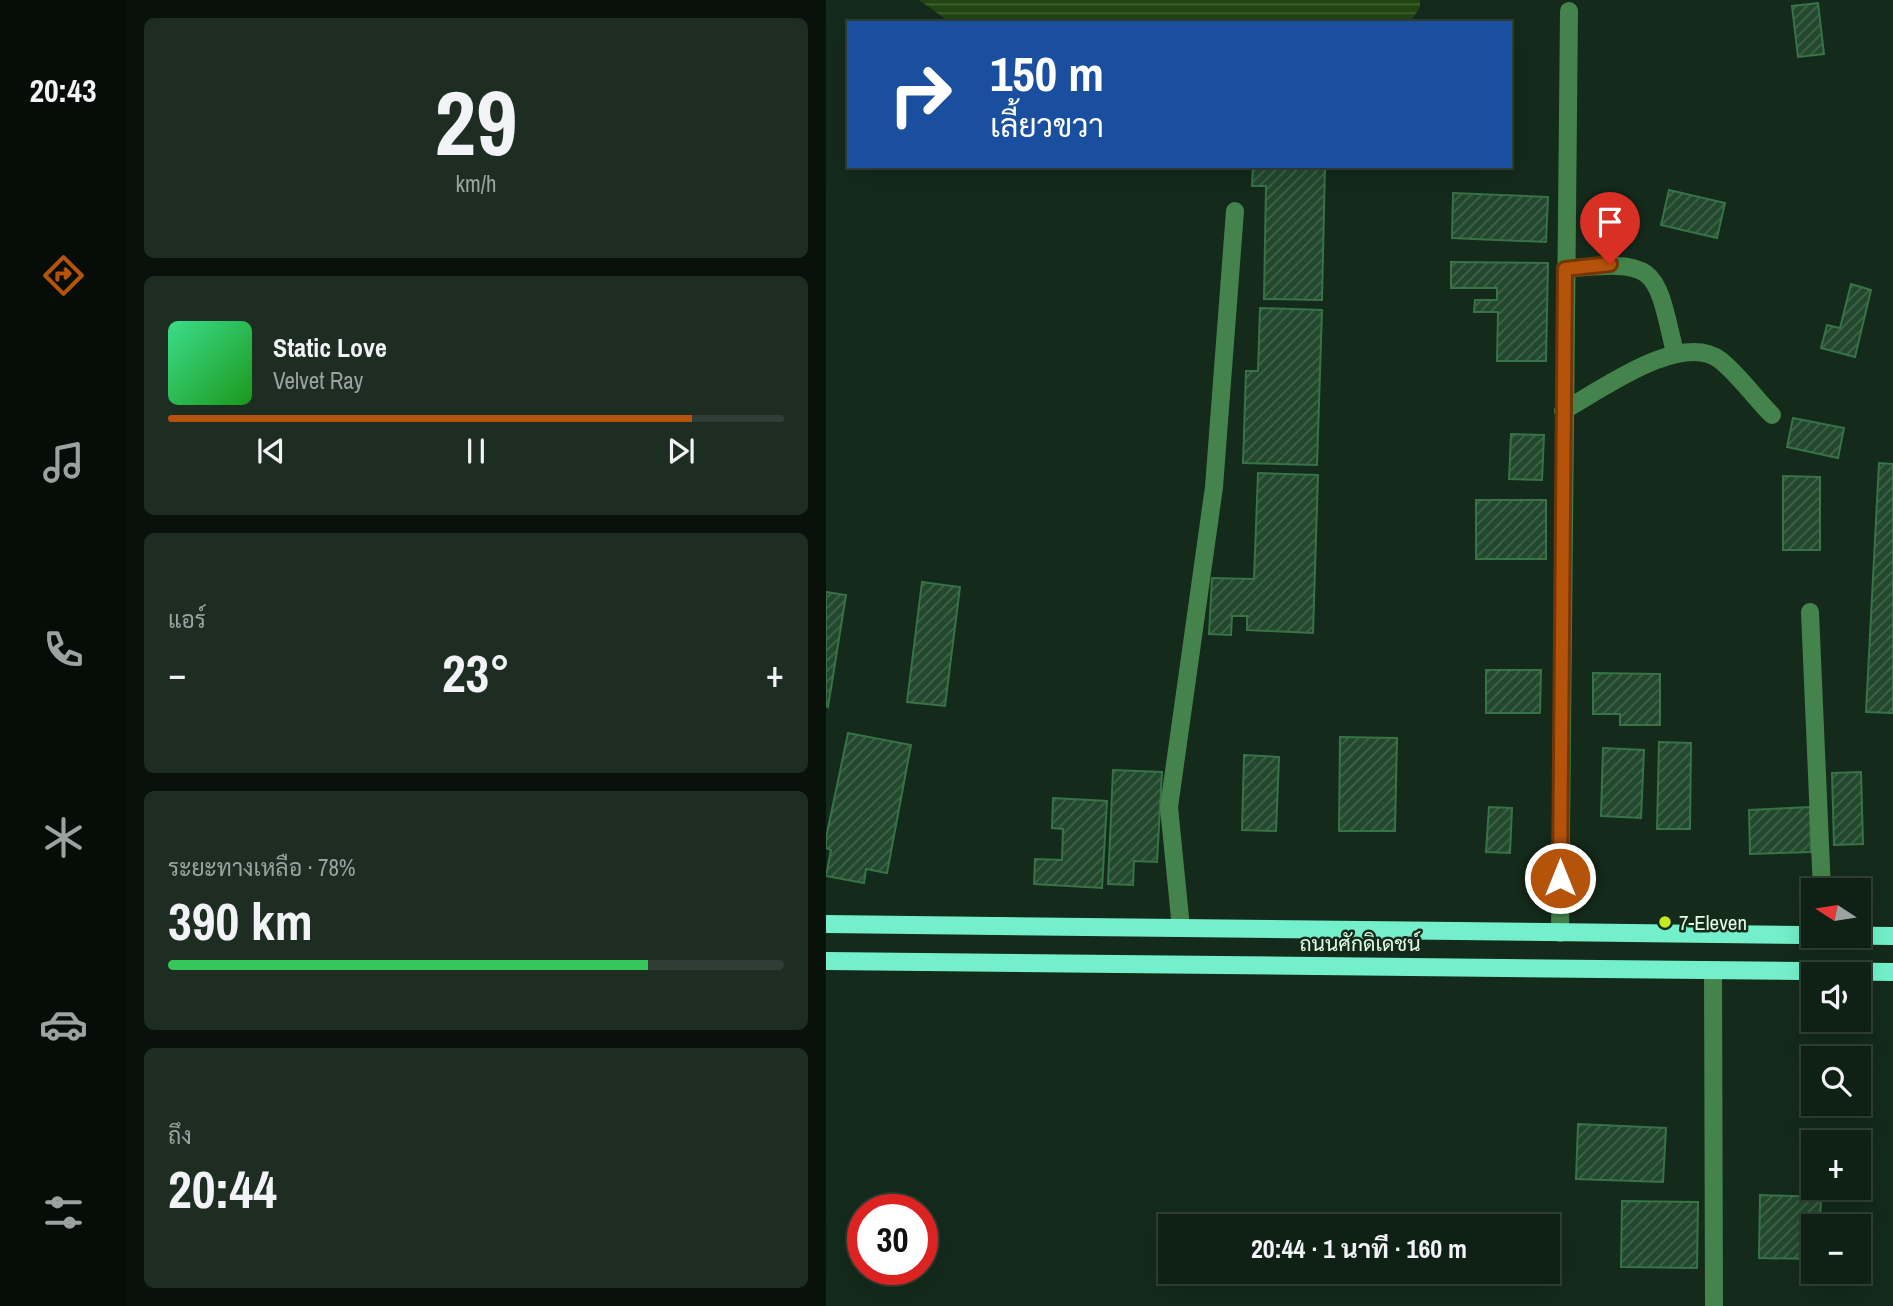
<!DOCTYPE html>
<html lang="th">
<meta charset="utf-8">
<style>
body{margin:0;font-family:"Archivo Narrow",Sarabun,sans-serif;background:#1d2d22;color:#f1f3f6;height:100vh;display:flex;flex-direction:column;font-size:26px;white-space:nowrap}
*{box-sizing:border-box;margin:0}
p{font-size:23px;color:#9ba3a0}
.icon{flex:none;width:38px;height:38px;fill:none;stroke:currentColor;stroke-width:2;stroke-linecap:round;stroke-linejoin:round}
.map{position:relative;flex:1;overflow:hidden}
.details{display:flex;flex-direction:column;gap:18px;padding:18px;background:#08120b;width:700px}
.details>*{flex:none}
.top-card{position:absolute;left:21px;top:21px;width:665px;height:147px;border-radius:0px;box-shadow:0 7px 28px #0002,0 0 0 2px #2f3e34;background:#1a4fa0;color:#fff;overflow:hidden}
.needle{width:46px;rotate:282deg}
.buttons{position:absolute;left:975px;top:878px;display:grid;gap:14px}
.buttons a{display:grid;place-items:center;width:70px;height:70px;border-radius:0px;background:#0f2014;box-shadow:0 7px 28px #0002,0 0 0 2px #2f3e34;font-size:35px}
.speed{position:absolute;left:21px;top:1194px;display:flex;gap:14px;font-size:35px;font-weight:700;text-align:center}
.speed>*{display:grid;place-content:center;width:91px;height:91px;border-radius:50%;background:#0f2014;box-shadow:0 7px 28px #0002,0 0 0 2px #2f3e34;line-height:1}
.speed .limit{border:10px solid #d22;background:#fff;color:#111}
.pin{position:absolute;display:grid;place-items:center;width:60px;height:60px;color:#fff;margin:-72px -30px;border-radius:50% 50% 50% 0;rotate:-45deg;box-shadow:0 0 7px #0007}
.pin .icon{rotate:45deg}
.me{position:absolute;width:77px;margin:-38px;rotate:0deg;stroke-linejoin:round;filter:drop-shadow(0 0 5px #0008)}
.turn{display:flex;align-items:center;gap:24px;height:147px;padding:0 28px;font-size:32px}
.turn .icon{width:91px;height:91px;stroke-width:2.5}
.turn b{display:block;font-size:49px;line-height:60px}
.big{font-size:52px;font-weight:700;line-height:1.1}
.details .card{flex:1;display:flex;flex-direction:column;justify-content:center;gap:10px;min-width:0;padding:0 24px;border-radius:10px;background:#1d2d22}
.details .dial{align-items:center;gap:0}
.dial b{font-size:91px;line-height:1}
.song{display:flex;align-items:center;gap:21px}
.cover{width:84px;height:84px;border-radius:10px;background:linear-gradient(135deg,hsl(150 70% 55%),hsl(120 70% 35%))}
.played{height:7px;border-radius:4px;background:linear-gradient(90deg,#b45309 85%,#2f3e34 85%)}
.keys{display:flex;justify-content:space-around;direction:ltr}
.heat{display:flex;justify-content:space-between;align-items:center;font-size:38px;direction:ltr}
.charge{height:10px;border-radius:5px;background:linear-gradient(90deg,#34c759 78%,#2f3e34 0)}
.trip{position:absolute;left:332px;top:1214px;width:402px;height:70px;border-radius:0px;background:#0f2014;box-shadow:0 7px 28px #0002,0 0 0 2px #2f3e34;font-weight:700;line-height:70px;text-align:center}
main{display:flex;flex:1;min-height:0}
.menu{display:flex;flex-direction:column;width:126px;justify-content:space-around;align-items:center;background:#060d08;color:#9ba3a0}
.menu .icon{width:49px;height:49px}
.menu .selected{color:#b45309}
.menu b{font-size:32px;color:#f1f3f6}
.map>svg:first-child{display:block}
.water{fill:url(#water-rules)}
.building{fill:url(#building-hatch);stroke:#377347;stroke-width:2}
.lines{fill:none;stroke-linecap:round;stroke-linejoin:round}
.minor{stroke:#44844c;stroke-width:18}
.major{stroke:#73f0cb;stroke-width:18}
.route-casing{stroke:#753606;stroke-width:18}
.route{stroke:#b45309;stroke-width:12}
.poi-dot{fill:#c4e821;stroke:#142a1a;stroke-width:2.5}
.labels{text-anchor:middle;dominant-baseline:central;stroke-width:5;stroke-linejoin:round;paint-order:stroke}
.poi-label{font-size:21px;fill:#e1fce6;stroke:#142a1a;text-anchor:start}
.street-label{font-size:21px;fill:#e1fce6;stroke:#142a1a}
</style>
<main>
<nav class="menu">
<b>20:43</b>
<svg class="icon selected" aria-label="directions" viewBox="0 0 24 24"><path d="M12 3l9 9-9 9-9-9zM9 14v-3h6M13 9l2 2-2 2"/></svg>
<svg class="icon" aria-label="music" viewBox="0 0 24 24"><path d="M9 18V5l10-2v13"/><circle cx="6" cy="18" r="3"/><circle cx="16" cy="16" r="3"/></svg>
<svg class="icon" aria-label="phone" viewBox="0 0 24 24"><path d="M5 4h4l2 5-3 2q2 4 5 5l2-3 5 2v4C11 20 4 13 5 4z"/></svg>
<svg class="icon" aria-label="climate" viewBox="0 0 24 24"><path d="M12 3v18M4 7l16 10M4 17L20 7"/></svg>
<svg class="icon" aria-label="car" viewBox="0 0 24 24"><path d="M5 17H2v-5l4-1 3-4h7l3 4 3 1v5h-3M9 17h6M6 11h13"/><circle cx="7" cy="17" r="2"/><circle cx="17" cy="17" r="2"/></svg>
<svg class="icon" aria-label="filters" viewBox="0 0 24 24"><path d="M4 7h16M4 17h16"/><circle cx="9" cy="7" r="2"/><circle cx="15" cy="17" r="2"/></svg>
</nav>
<section class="details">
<div class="card dial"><b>29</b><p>km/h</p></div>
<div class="card">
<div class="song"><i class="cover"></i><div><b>Static Love</b><p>Velvet Ray</p></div></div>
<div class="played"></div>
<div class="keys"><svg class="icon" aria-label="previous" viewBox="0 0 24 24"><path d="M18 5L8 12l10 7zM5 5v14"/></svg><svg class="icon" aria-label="pause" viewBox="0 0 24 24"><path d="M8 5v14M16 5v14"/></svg><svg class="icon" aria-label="next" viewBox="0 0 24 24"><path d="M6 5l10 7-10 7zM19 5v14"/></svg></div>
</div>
<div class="card"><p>แอร์</p>
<div class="heat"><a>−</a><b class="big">23°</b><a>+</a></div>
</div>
<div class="card"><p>ระยะทางเหลือ · 78%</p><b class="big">390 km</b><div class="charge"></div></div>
<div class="card"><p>ถึง</p><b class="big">20:44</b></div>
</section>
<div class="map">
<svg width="1067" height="1306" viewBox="0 0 1067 1306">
<defs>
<pattern id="water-rules" width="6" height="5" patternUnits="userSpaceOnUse" patternTransform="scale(1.75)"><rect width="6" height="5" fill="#214611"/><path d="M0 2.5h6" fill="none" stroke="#416234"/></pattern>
<pattern id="building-hatch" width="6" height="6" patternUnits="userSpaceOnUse" patternTransform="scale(1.75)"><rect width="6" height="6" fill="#22492d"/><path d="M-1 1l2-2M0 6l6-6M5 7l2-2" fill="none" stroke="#42644b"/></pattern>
</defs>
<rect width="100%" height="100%" fill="#142a1a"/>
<!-- water -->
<path class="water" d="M93 0H594V7L584 23H125Z"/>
<!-- building -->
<path class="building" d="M992 3 998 54 972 57 966 6Z
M427 166H499L496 300 438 299 440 186H426Z
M843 190 899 203 891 238 835 225Z
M627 193 722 197 720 242 626 238Z
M625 262 722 263 720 361H671L672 312H648L649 300H671V288H625Z
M1025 284 1045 290 1029 357 995 348 1001 325 1014 328Z
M434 308 496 310 491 465 417 463 420 371H432Z
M967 418 1018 428 1012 458 961 447Z
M685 434 718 435 716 480 683 479Z
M1053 463 1067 464V713L1040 712Z
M432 473 492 475 487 633 421 630V616H406L405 635 383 634 386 578 428 579Z
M957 476 994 477V550H957Z
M650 500H720V559H650Z
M96 582 134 587 119 706 81 702Z
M0 592 20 595 2 707 0 706Z
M660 670H715L714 713H660Z
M767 673 834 674V725H794V714H767Z
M22 733 85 745 61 873 40 869 38 883 0 876 5 850 0 848V838Z
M514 737 571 738 569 831H513Z
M833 742 865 743 864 829H831Z
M777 748 818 750 815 818 775 816Z
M418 755 453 757 450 831 416 830Z
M287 770 336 772 331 862 308 861 307 885 282 884Z
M1035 772 1037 844 1008 845 1006 773Z
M227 798 281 801 276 888 208 884 209 859 236 860 237 829 226 828Z
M663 807 686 808 684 853 660 852Z
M984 807 985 852 924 854 923 810Z
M752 1124 840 1128 837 1182 750 1179Z
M934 1195 995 1197 994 1227H987V1259L933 1258Z
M796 1201 872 1202 871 1268 795 1267Z"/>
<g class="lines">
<!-- minor -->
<path class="minor" d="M739 269C831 260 829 265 849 353
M737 411C772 392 855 330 894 360 913 375 929 398 946 415
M984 612 996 891
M355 928 343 807 388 487 409 211
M734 933 743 11
M887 971 888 1306"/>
<!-- major -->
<path class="major" d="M0 924 1067 936
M0 961 1067 972"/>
</g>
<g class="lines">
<!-- route casing -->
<g class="route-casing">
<path id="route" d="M734 878 739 269 784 264"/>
</g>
<!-- route -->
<use href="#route" class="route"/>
</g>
<!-- markers -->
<circle class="poi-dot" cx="839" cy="922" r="7"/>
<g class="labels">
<!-- poi labels -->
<g class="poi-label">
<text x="853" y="922">7-Eleven</text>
</g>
<!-- street labels -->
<g class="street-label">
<text x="534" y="943">ถนนศักดิเดชน์</text>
</g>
</g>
</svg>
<div class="buttons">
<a><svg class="needle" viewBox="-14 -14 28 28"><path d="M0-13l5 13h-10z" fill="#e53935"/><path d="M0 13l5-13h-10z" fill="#9ba3a0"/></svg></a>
<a><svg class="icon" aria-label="sound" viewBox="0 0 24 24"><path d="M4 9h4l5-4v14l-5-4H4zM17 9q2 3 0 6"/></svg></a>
<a><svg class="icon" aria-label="search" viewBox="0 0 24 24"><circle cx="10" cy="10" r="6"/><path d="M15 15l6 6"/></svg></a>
<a>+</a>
<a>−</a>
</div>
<div class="speed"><div class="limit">30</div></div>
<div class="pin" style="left:784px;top:264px;background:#d93025"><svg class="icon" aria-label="arrive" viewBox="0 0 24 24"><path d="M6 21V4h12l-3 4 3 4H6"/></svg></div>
<svg class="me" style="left:734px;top:878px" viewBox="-20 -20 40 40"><circle r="17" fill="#b45309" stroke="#fff" stroke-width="3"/><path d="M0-11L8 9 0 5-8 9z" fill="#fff"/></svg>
<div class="trip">20:44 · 1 นาที · 160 m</div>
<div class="top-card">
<div class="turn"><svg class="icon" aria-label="right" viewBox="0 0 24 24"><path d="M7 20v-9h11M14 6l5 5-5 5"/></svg><div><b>150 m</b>เลี้ยวขวา</div></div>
</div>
</div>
</main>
